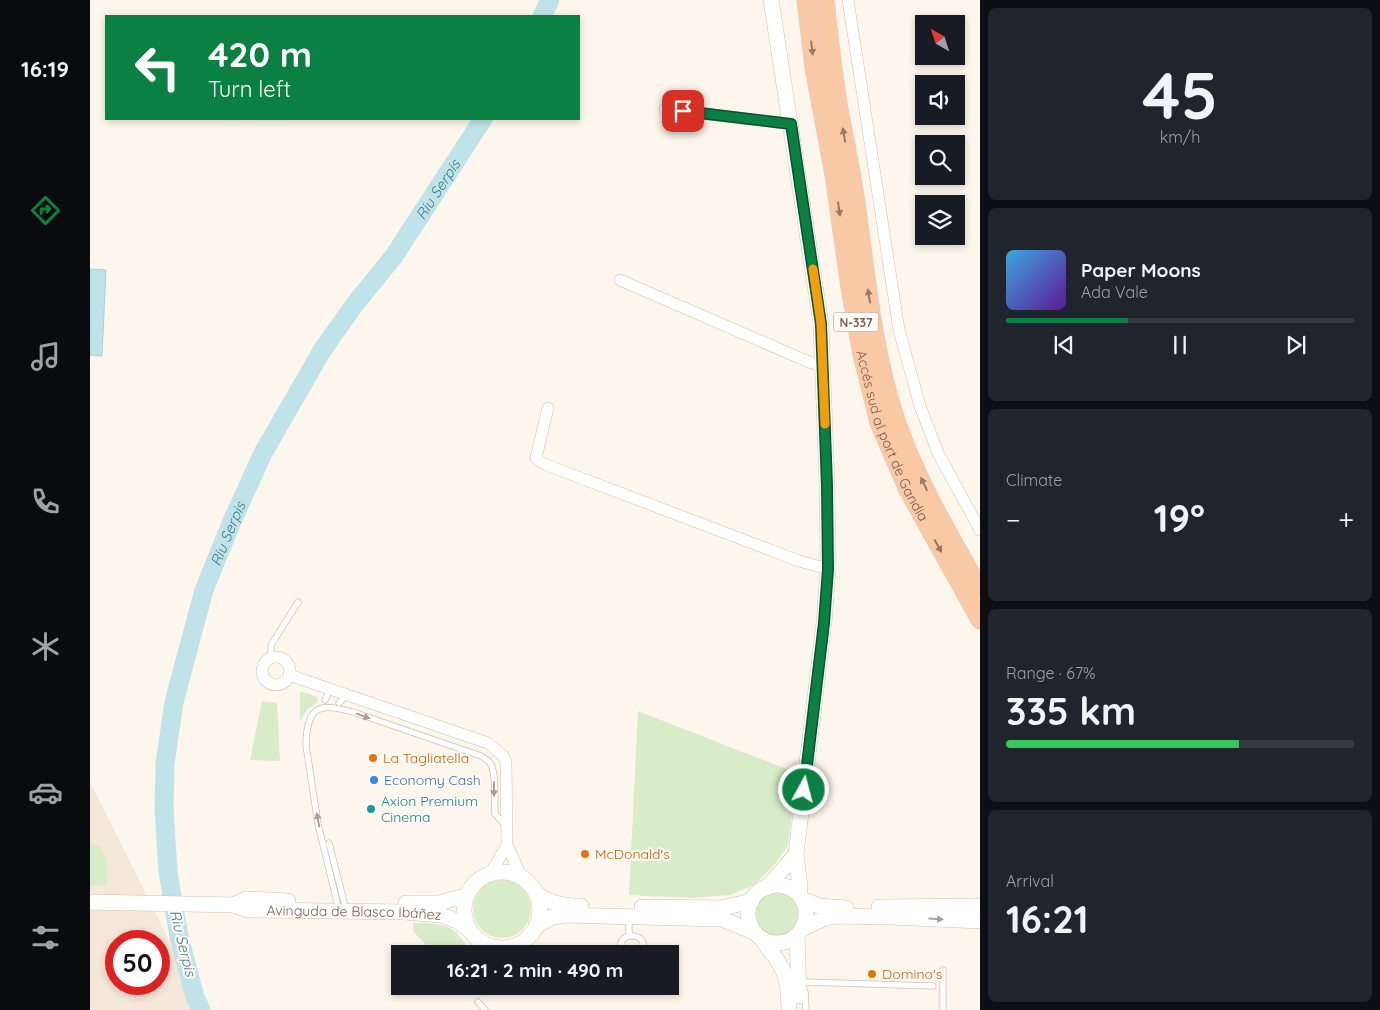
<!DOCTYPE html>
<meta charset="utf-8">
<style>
body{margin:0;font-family:Quicksand,sans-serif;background:#20242c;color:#f1f3f6;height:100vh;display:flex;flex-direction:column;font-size:19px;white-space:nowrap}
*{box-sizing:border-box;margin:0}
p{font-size:16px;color:#9ea1a6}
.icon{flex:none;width:28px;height:28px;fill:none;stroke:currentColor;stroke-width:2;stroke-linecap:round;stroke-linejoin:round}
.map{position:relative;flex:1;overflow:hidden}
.drawer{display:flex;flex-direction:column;gap:8px;padding:8px;background:#0d0f14;width:400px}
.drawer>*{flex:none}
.top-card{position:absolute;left:15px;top:15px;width:475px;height:105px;border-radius:0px;box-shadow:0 2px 8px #0003;background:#0b8043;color:#fff;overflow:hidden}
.needle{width:32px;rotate:321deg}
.controls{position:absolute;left:825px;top:15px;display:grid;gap:10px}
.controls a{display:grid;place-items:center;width:50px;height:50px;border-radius:0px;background:#171b24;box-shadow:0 2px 8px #0003;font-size:25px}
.speed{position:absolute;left:15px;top:930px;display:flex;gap:10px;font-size:25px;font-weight:700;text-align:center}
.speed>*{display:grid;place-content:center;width:65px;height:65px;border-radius:50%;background:#171b24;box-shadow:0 2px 8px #0003;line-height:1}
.speed .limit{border:8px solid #d22;background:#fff;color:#111}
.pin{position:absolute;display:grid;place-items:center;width:42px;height:42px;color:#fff;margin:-21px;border-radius:10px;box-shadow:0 2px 8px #0006}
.me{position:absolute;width:55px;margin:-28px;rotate:7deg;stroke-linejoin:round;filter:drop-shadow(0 0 4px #0008)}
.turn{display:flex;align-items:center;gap:18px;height:105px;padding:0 20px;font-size:22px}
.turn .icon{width:65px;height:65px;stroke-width:2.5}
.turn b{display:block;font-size:35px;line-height:42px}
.big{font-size:38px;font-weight:700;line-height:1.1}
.drawer .tile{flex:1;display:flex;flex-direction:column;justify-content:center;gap:8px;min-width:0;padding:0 18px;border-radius:8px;background:#20242c}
.drawer .dial{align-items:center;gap:0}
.dial b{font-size:65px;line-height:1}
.song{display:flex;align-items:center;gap:15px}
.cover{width:60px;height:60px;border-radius:8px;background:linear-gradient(135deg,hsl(200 70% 55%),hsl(270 70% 35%))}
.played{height:5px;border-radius:2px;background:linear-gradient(90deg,#0b8043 35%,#363941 35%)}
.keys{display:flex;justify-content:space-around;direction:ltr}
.heat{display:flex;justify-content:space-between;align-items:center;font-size:28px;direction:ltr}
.charge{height:8px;border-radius:4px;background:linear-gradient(90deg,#34c759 67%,#363941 0)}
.trip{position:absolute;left:301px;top:945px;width:288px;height:50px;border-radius:0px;background:#171b24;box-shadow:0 2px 8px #0003;font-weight:700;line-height:50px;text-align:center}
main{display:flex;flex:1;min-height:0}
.menu{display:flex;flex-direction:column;width:90px;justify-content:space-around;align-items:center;background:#090b0e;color:#9ea1a6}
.menu .icon{width:35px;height:35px}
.menu .current{color:#0b8043}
.menu b{font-size:22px;color:#f1f3f6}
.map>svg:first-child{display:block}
.residential{fill:#f5e8da;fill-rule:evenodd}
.green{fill:#d8ecc9}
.water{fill:#bfe3e8;stroke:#a5d3da}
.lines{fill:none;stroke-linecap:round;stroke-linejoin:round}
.river{stroke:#bfe3e8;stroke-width:19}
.service-casing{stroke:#d1beb0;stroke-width:7}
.minor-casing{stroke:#d1beb0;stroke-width:12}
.secondary-casing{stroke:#d6c0b0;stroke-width:16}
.trunk-casing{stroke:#dad1cd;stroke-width:19}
.service{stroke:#fff;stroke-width:5.5}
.minor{stroke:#fff;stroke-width:11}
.secondary{stroke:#fff;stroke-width:15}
.trunk{stroke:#f9c8a4;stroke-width:18}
.oneway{fill:#9a7763}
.oneway2{fill:#af9d94}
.route-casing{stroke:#07532c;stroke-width:12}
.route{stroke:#0b8043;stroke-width:9}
.slow{stroke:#f59e0b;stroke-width:9}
.food-dot{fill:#e8710a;stroke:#fffaf3;stroke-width:2}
.shop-dot{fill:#3f7fe0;stroke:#fffaf3;stroke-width:2}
.culture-dot{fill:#0f9aa8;stroke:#fffaf3;stroke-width:2}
.labels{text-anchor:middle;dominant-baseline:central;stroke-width:4;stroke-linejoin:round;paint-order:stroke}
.shield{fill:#fffaf3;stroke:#a28b7f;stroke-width:1}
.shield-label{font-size:12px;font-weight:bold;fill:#7a5c4d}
.street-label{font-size:14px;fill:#7a5c4d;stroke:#fffaf3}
.food-label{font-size:14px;fill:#c56008;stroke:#fffaf3;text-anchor:start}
.shop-label{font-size:14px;fill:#366cbe;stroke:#fffaf3;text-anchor:start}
.culture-label{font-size:14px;fill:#0d838f;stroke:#fffaf3;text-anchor:start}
.water-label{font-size:15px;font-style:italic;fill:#437c86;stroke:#fffaf3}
</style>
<main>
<nav class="menu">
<b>16:19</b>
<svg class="icon current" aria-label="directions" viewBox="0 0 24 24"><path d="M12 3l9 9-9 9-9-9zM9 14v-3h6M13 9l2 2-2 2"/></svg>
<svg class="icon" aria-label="music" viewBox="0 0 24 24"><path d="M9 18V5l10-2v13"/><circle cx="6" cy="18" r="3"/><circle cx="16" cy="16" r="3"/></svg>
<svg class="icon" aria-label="phone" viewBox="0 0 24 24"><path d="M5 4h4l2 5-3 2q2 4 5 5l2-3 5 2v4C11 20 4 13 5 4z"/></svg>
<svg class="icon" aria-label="climate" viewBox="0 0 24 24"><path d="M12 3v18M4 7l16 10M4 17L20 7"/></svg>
<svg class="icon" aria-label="car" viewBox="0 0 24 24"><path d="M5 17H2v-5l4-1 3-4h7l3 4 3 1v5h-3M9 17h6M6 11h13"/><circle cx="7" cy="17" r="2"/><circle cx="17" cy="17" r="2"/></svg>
<svg class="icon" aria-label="filters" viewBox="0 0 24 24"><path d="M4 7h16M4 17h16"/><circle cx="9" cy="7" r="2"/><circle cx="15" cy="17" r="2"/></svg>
</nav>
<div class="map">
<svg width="890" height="1010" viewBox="0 0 890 1010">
<rect width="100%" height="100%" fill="#fdf6ec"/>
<!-- residential -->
<path class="residential" d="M0 782 76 934 107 1010H0ZM26 941H69V984H26Z"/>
<!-- green -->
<path class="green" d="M210 691 228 697 227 703 217 710 210 721Z
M172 701 187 703 190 761 160 760Z
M548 711 707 773 698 846 685 864 664 885 640 895 601 898 539 895Z
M0 841C4 844 10 847 13 852 17 860 19 877 16 885H0Z
M383 909a29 29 0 1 1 58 0a29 29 0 1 1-58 0Z
M666 914a22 22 0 1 1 44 0a22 22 0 1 1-44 0Z
M323 923C353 923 367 924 380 954H344L323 931Z"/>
<!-- water -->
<path class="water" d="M0 269 16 270 12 356 0 355Z"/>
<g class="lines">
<!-- river -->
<g class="river">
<path d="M452 16 460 0"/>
<path id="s1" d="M111 1010 105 997 89 937 78 872 74 808 75 764 84 702 114 590 143 519 173 453 233 349 265 304 304 256 393 119"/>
</g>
<!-- service casing -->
<g class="service-casing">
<path id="service" d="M181 658V645L208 602
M235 700 240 689
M249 703 257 695
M239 843 254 902
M247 902 228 824 216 745C217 703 231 703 266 713L391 756C394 758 398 760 400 763 407 773 404 802 405 814L416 826
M539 918V935
M414 954 416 947
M535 954C517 930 567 930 549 954
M715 982 843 986
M715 992 716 1010
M388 1002 395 1010
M853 1010V970"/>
</g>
<!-- minor casing -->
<g class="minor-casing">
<path id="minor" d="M758 0 809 330 830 406 848 453 890 530
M575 109 701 124
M530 280 719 362 733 366
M458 408 446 458 454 464 709 561 738 569
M172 671a14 14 0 1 1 28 0a14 14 0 1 1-28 0Z
M199 675 398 743 413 756 416 762 417 845 432 878
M400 874 417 845"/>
</g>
<!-- secondary casing -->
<g class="secondary-casing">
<g id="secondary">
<path d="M681 0 731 324 737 486 738 569 734 623 706 854 710 887 709 895"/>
<circle cx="412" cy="910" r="38"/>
<circle cx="687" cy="914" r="29"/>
<path d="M677 888 706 854"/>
<path d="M447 894C461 904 475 906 491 906"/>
<path d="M712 899 729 906 756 908"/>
<path id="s2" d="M0 902 144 905 157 910 314 912 351 915 367 921 380 930"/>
<path d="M316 903H349L367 898 376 897"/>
<path d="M144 905 156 899 198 901"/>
<path d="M552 907 632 908 662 901"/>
<path d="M789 907 890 906"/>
<path d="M446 926 462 917 476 915 510 916 632 919 664 932"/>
<path d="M712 929 733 919 745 916 801 917 890 921"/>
<path d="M707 935 709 996"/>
<path d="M673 940C677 949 684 954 689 963 699 979 698 992 699 1010"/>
</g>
</g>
<!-- trunk casing -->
<g class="trunk-casing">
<g id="trunk">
<path id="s3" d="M716 0 724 68 744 175 760 288 772 355 789 423 818 490 890 620"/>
<path d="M735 0C739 36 743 73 749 109 754 136 760 163 764 190 776 267 781 346 806 420 826 479 859 535 890 589"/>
</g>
</g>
<!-- service -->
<use href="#service" class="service"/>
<!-- minor -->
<use href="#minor" class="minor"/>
<!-- secondary -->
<use href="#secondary" class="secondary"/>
<!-- trunk -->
<use href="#trunk" class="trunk"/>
</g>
<!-- one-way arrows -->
<defs><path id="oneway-solid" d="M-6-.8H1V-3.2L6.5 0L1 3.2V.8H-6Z" transform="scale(1.25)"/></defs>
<g class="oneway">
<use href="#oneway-solid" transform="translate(722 48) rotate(83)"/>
<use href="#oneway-solid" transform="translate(754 135) rotate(-100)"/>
<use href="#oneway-solid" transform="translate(749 209) rotate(82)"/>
<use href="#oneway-solid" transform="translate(779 296) rotate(-99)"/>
<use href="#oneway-solid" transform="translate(834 484) rotate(-116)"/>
<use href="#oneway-solid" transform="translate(848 546) rotate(61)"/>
</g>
<g class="oneway2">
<use href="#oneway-solid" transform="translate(273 716) rotate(20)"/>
<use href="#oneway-solid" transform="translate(404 789) rotate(90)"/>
<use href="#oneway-solid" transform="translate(228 820) rotate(-101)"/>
<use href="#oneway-solid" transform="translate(846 919) rotate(3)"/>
</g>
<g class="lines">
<!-- route casing -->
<g class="route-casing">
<path id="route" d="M593 111 701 124 731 324 737 486 738 569 734 623 714 790"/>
</g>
<!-- route -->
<use href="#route" class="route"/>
<!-- slow -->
<path class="slow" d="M723 269 731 324 735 424"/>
</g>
<!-- markers -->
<g class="food-dot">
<circle cx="283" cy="758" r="5"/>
<circle cx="495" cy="854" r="5"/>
<circle cx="782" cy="974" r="5"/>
</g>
<circle class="shop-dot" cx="284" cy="780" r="5"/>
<circle class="culture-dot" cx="281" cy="809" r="5"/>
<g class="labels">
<!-- shield labels -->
<rect class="shield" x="743.5" y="312.5" width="45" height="19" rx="4"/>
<g class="shield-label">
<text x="766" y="322">N-337</text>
</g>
<!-- street labels -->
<g class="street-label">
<text stroke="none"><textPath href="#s3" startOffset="446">Accés sud al port de Gandia</textPath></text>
<text stroke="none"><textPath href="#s2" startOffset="265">Avinguda de Blasco Ibáñez</textPath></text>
</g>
<!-- food labels -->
<g class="food-label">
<text x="293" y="758">La Tagliatella</text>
<text x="505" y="854">McDonald's</text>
<text x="792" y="974">Domino's</text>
</g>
<!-- shop labels -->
<g class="shop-label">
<text x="294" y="780">Economy Cash</text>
</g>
<!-- culture labels -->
<g class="culture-label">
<text x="291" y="801">Axion Premium<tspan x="291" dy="16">Cinema</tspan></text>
</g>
<!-- water labels -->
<g class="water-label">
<text stroke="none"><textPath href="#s1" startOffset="895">Riu Serpis</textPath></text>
<text stroke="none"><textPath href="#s1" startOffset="490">Riu Serpis</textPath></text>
<text transform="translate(93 943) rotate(76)">Riu Serpis</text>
</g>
</g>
</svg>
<div class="controls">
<a><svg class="needle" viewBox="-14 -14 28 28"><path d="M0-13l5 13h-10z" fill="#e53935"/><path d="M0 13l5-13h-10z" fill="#9ea1a6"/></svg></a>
<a><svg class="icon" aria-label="sound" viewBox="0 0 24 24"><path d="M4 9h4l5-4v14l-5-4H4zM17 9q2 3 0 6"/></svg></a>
<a><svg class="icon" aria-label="search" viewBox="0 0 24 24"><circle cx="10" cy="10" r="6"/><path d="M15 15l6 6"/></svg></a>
<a><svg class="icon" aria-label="layers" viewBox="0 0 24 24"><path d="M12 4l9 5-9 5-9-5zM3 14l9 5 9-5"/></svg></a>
</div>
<div class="speed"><div class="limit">50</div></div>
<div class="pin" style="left:593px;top:111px;background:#d93025"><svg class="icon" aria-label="arrive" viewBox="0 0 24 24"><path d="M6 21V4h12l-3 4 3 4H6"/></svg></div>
<svg class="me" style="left:714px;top:790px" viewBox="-20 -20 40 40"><circle r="17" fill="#0b8043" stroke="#fff" stroke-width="3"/><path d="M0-11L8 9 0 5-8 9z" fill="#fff"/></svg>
<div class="trip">16:21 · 2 min · 490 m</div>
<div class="top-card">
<div class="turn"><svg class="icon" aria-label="left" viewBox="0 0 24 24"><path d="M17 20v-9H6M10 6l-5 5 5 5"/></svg><div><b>420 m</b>Turn left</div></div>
</div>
</div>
<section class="drawer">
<div class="tile dial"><b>45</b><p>km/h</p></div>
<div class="tile">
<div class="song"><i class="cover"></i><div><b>Paper Moons</b><p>Ada Vale</p></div></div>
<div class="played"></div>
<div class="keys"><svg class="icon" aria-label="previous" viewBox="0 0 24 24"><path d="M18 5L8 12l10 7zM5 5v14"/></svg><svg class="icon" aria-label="pause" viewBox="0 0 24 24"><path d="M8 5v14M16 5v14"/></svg><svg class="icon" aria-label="next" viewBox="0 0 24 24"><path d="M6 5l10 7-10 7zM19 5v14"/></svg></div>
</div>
<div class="tile"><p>Climate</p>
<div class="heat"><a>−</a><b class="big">19°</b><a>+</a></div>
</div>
<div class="tile"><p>Range · 67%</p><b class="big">335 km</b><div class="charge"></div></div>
<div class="tile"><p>Arrival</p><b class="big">16:21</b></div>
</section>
</main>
